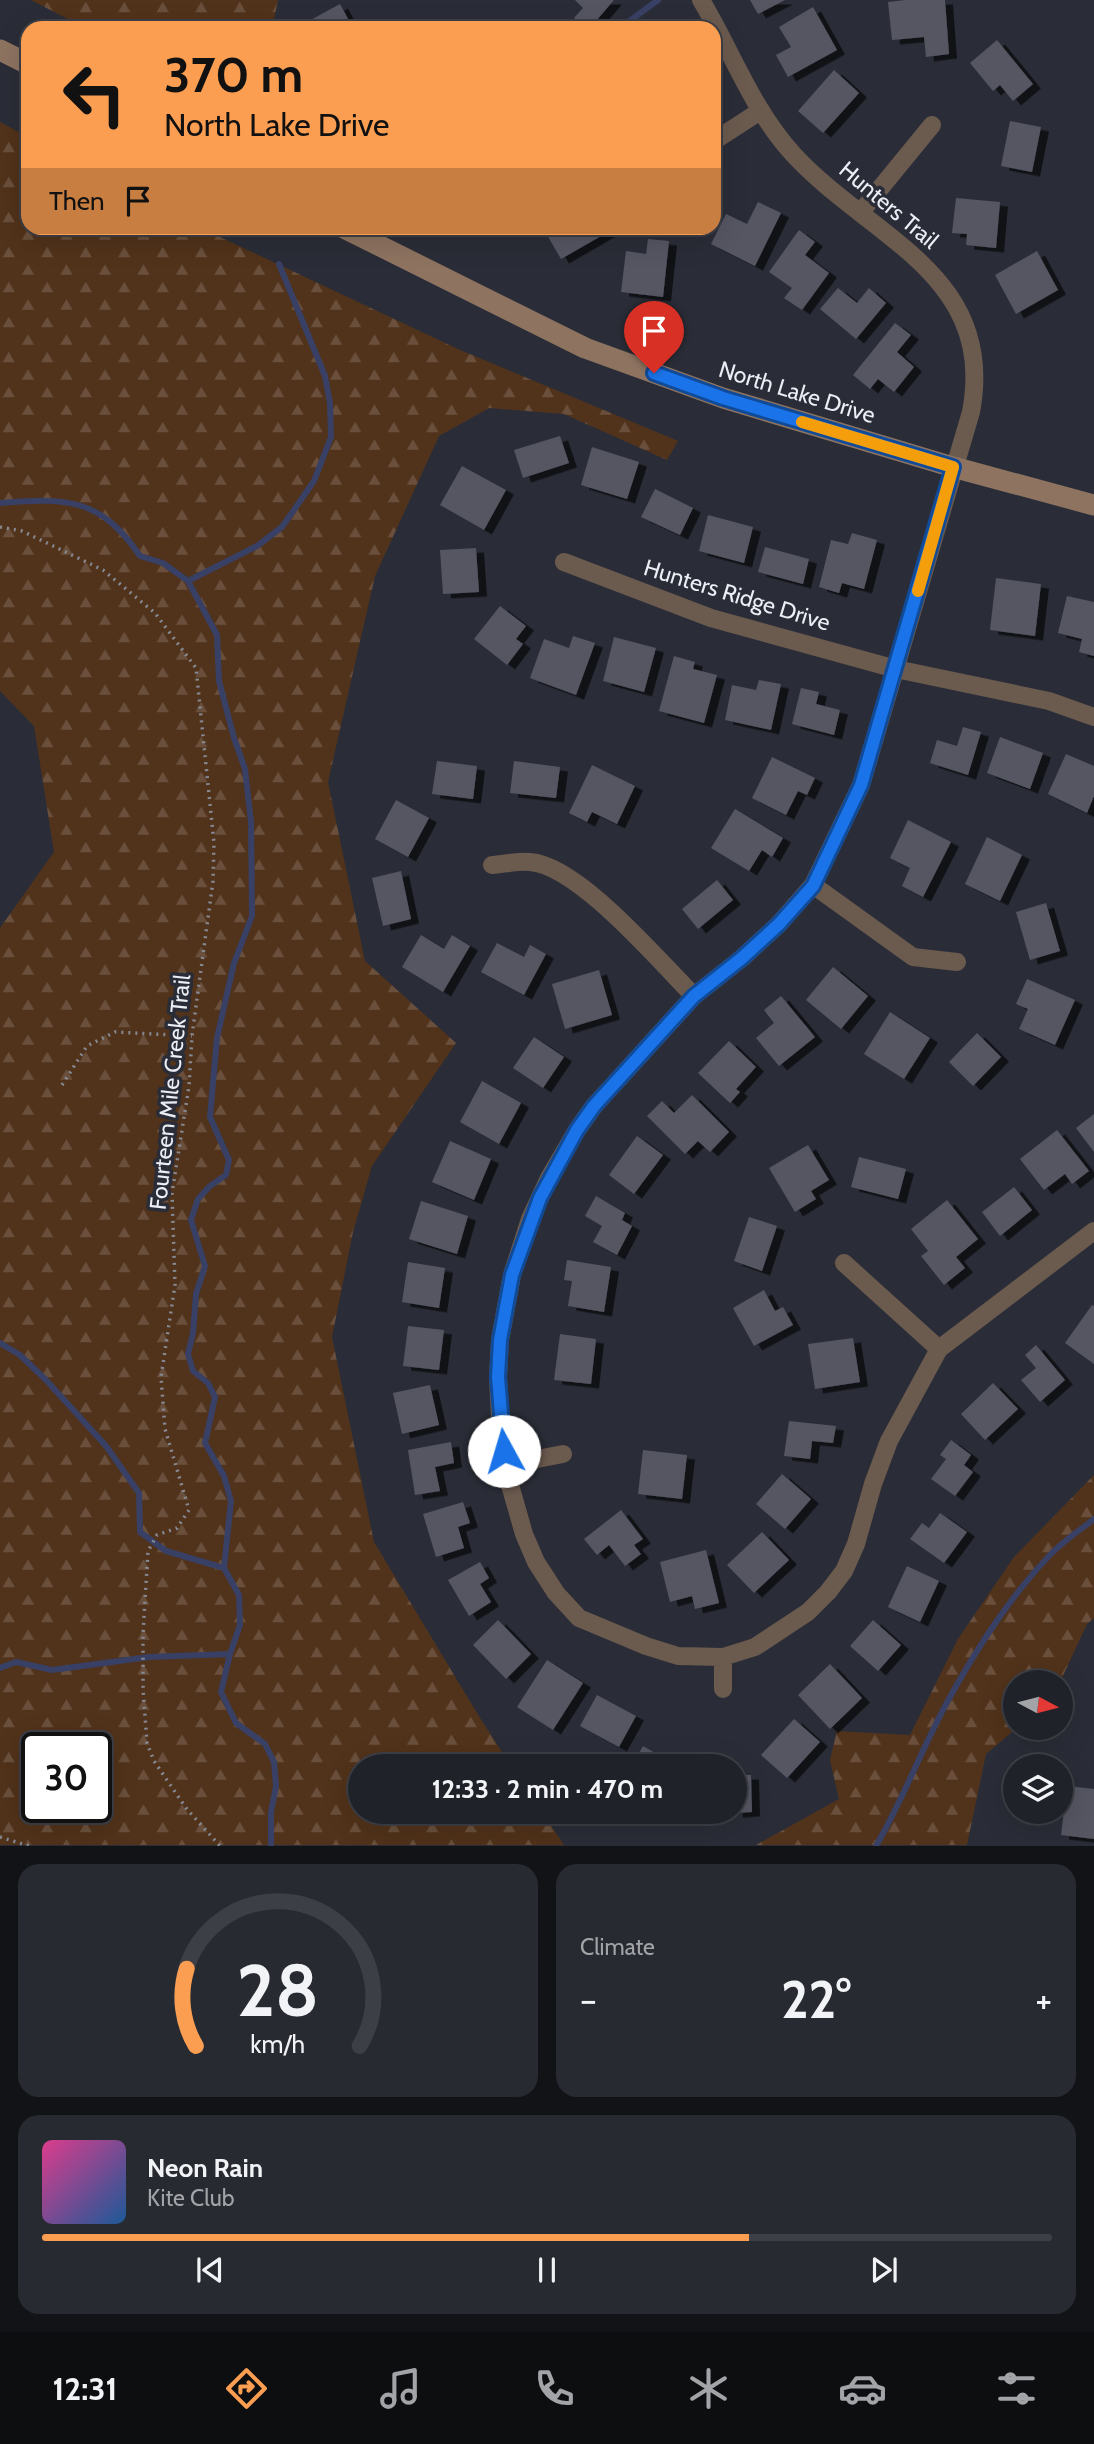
<!DOCTYPE html>
<meta charset="utf-8">
<style>
body{margin:0;font-family:Cabin,sans-serif;background:#282a31;color:#f1f3f6;height:100vh;display:flex;flex-direction:column;font-size:26px;white-space:nowrap}
*{box-sizing:border-box;margin:0}
p{font-size:23px;color:#a2a4a8}
.icon{flex:none;width:38px;height:38px;fill:none;stroke:currentColor;stroke-width:2;stroke-linecap:round;stroke-linejoin:round}
.map{position:relative;height:1846px;overflow:hidden}
.side{display:flex;flex-direction:column;gap:18px;padding:18px;background:#121317;flex:1}
.side>*{flex:none}
.banner{position:absolute;left:21px;top:21px;width:700px;height:214px;border-radius:21px;box-shadow:0 7px 28px #0002,0 0 0 2px #3d3f46;background:#fb9e51;color:#111;overflow:hidden}
.needle{width:46px;rotate:97deg}
.buttons{position:absolute;left:1003px;top:1670px;display:grid;gap:14px}
.buttons a{display:grid;place-items:center;width:70px;height:70px;border-radius:50%;background:#202229;box-shadow:0 7px 28px #0002,0 0 0 2px #3d3f46;font-size:35px}
.speed{position:absolute;left:21px;top:1732px;display:flex;gap:14px;font-size:35px;font-weight:700;text-align:center}
.speed>*{display:grid;place-content:center;width:91px;height:91px;border-radius:50%;background:#202229;box-shadow:0 7px 28px #0002,0 0 0 2px #3d3f46;line-height:1}
.speed .limit{border:4px solid #111;border-radius:10px;background:#fff;color:#111}
.pin{position:absolute;display:grid;place-items:center;width:60px;height:60px;color:#fff;margin:-72px -30px;border-radius:50% 50% 50% 0;rotate:-45deg;box-shadow:0 0 7px #0007}
.pin .icon{rotate:45deg}
.me{position:absolute;width:77px;margin:-38px;rotate:354deg;stroke-linejoin:round;filter:drop-shadow(0 0 5px #0008)}
.turn{display:flex;align-items:center;gap:24px;height:147px;padding:0 28px;font-size:32px}
.turn .icon{width:91px;height:91px;stroke-width:2.5}
.turn b{display:block;font-size:49px;line-height:60px}
.then{display:flex;align-items:center;height:66px;padding:0 28px;background:#0003;gap:14px;font-size:26px}
.big{font-size:52px;font-weight:700;line-height:1.1}
.side .widget{flex:1;display:flex;flex-direction:column;justify-content:center;gap:10px;min-width:0;padding:0 24px;border-radius:21px;background:#282a31}
.side .dial{align-items:center;gap:0}
.dial svg{height:182px;overflow:visible;fill:none;stroke:#3d3f46;stroke-width:7;stroke-linecap:round;text-anchor:middle}
.dial text{fill:#f1f3f6;stroke:none}
.song{display:flex;align-items:center;gap:21px}
.cover{width:84px;height:84px;border-radius:10px;background:linear-gradient(135deg,hsl(330 70% 55%),hsl(210 70% 35%))}
.played{height:7px;border-radius:4px;background:linear-gradient(90deg,#fb9e51 70%,#3d3f46 70%)}
.keys{display:flex;justify-content:space-around;direction:ltr}
.heat{display:flex;justify-content:space-between;align-items:center;font-size:38px;direction:ltr}
.side .tiles{flex:1;display:grid;gap:18px;grid-template-columns:1fr 1fr}
.widget:last-child{grid-column:span 2}
.trip{position:absolute;left:348px;top:1754px;width:399px;height:70px;border-radius:35px;background:#202229;box-shadow:0 7px 28px #0002,0 0 0 2px #3d3f46;font-weight:700;line-height:70px;text-align:center}
.tabs{display:flex;height:112px;justify-content:space-around;align-items:center;background:#0d0e10;color:#a2a4a8}
.tabs .icon{width:49px;height:49px}
.tabs .selected{color:#fb9e51}
.tabs b{font-size:32px;color:#f1f3f6}
.map>svg:first-child{display:block}
.forest{fill:url(#forest-firs);fill-rule:evenodd}
.lines{fill:none;stroke-linecap:round;stroke-linejoin:round}
.stream{stroke:#394065;stroke-width:6}
.building{fill:#545662;filter:url(#shadow)}
.path{stroke:#868992;stroke-width:3.5;stroke-dasharray:2 5;stroke-linecap:butt}
.minor{stroke:#6b5a4e;stroke-width:18}
.secondary{stroke:#8d7360;stroke-width:21}
.route-casing{stroke:#114b97;stroke-width:18}
.route{stroke:#1a73e8;stroke-width:12}
.slow{stroke:#f59e0b;stroke-width:12}
.labels{text-anchor:middle;dominant-baseline:central;stroke-width:7;stroke-linejoin:round;paint-order:stroke}
.street-label{font-size:23px;fill:#eceef5;stroke:#2a2d37}
</style>
<div class="map">
<svg width="1094" height="1846" viewBox="0 0 1094 1846">
<defs>
<pattern id="forest-firs" width="22" height="20" patternUnits="userSpaceOnUse" patternTransform="scale(1.75)"><rect width="22" height="20" fill="#51321a"/><path d="M5 1l3.5 6h-7zM16 11l3.5 6h-7z" fill="#6a503c"/></pattern>
<filter id="shadow"><feDropShadow dx="8" dy="4.5" stdDeviation="0" flood-color="#0009"/></filter>
</defs>
<rect width="100%" height="100%" fill="#2a2d37"/>
<!-- forest -->
<path class="forest" d="M31 0H278L272 28H85Z
M0 122 28 137V228H201L460 350 678 441 667 460 564 414 489 408 439 436 375 576 328 782 365 961 456 1043 372 1166 353 1232 332 1337 374 1542 480 1718 511 1766H360V1811H541L564 1845H0V928L54 852 34 726 0 691ZM96 1748V1808H37V1748Z
M1094 1475V1618L1087 1624 1060 1682H1015V1727H1018L986 1754 967 1845H756L839 1799 830 1760 837 1731 910 1735 958 1639 1014 1557Z"/>
<g class="lines">
<!-- stream -->
<path class="stream" d="M620 28 658 0
M0 503C66 498 100 497 140 556L163 563 188 581 217 635 219 681 234 738 245 769 251 822 252 916 234 963 217 1038 210 1117 229 1160 226 1175 210 1186 198 1199 191 1220 205 1266 196 1294 193 1333 188 1354 193 1371 208 1383 215 1397 205 1443 224 1476 231 1501 224 1568 239 1595 240 1625 230 1654 221 1692 236 1723 265 1744 274 1762 276 1786 271 1812V1846
M188 581 257 546 282 527 314 481 331 437 330 403 325 376 279 264
M0 1343 20 1355 46 1380 106 1446 139 1493 140 1532 166 1551 224 1568
M0 1668 16 1662 52 1670 149 1657 230 1654
M876 1846C904 1798 923 1745 950 1697 977 1648 1010 1597 1049 1556 1062 1542 1079 1531 1094 1519"/>
</g>
<!-- building -->
<path class="building" d="M575 0H614L590 28H585L574 18 583 8Z
M750 0H785L758 14Z
M905 0H945L949 54 926 57 924 37 892 40 888 2Z
M340 4 353 28H296Z
M813 7 837 50 788 77 776 55 791 47 779 27Z
M997 40 1033 84 1013 101 1000 85 993 91 970 63Z
M834 70 859 93 823 133 798 111Z
M1010 121 1041 127 1032 172 1001 166Z
M956 198 1000 202 996 248 966 245 967 234 952 233Z
M758 202 781 213 755 266 711 244 726 214 747 224Z
M543 228H615L561 259Z
M799 230 815 242 805 255 829 273 802 310 784 298 792 288 769 272Z
M648 239 669 241 663 297 621 292 626 251 646 254Z
M1037 251 1058 290 1016 314 995 275Z
M838 288 857 303 869 288 886 303 856 339 820 309Z
M895 323 911 335 897 352 914 367 894 392 878 379 870 389 853 375Z
M560 436 569 463 523 478 514 450Z
M592 447 639 462 627 499 581 485Z
M462 466 506 490 484 530 440 505Z
M655 489 693 508 680 535 641 517Z
M708 515 753 527 744 563 699 551Z
M852 533 877 540 864 589 842 583 839 593 819 587 831 540 848 544Z
M765 547 809 559 803 584 758 572Z
M476 548 479 592 443 594 440 550Z
M996 578 1041 584 1035 636 990 630Z
M1067 596 1094 602V656L1079 652 1082 639 1058 633Z
M500 606 526 626 516 639 523 644 507 665 474 639Z
M573 636 595 643 576 695 530 678 544 639 569 648Z
M614 637 656 648 644 692 603 681Z
M674 656 695 662 693 669 717 675 704 723 659 711Z
M759 680 781 684 771 730 725 720 732 685 756 690Z
M801 688 819 692 816 704 840 710 834 735 792 724Z
M963 727 981 732 968 775 930 763 937 740 957 746Z
M1000 737 1043 753 1030 789 987 773Z
M1066 754 1094 766V796L1087 813 1048 794Z
M772 757 815 778 807 795 798 791 786 815 752 798Z
M437 761 477 766 473 799 432 794Z
M514 761 560 767 556 798 510 793Z
M592 765 635 786 617 824 592 812 587 822 569 813Z
M396 800 429 818 408 857 375 839Z
M735 809 783 838 772 857 762 850 749 871 711 848Z
M908 820 951 842 923 897 902 886 910 868 890 858Z
M987 837 1022 855 1000 901 965 884Z
M401 871 411 919 383 926 372 878Z
M717 880 733 900 698 929 682 909Z
M1046 903 1060 951 1030 960 1016 912Z
M421 935 444 949 452 935 470 946 443 992 402 967Z
M497 943 524 957 530 945 546 954 524 995 481 972Z
M833 967 868 996 841 1029 806 1000Z
M599 970 612 1015 565 1029 552 984Z
M1027 979 1075 1000 1055 1045 1019 1029 1028 1009 1016 1004Z
M781 996 815 1037 779 1066 756 1038 774 1023 764 1010Z
M890 1012 930 1038 904 1079 864 1054Z
M977 1033 1001 1057 973 1086 949 1062Z
M534 1037 564 1057 543 1088 513 1068Z
M729 1041 756 1067 736 1089 740 1092 730 1103 698 1073Z
M482 1081 521 1103 499 1144 460 1122Z
M692 1095 729 1132 710 1152 698 1141 685 1154 647 1116 662 1101 674 1113Z
M1094 1114V1152L1076 1128Z
M1057 1130 1089 1171 1072 1184 1065 1174 1044 1190 1020 1159Z
M637 1136 663 1155 634 1194 609 1175Z
M450 1141 491 1159 474 1200 432 1182Z
M808 1145 829 1180 811 1191 816 1199 795 1212 769 1168Z
M859 1157 906 1169 898 1199 851 1187Z
M1014 1187 1032 1210 1000 1236 982 1212Z
M596 1196 625 1213 622 1220 632 1226 617 1255 593 1242 602 1226 585 1216Z
M947 1200 978 1239 956 1257 965 1268 944 1285 921 1256 928 1251 911 1229Z
M421 1201 468 1216 457 1254 409 1239Z
M749 1217 777 1226 762 1271 734 1261Z
M567 1260 611 1267 604 1312 568 1306 572 1281 564 1280Z
M408 1262 445 1268 439 1308 402 1302Z
M764 1290 775 1311 783 1307 793 1325 754 1346 733 1308Z
M1092 1305 1094 1306V1364L1065 1343Z
M408 1326 444 1330 439 1370 403 1366Z
M560 1334 596 1339 591 1384 554 1380Z
M853 1338 860 1382 815 1389 808 1344Z
M1036 1345 1065 1380 1040 1402 1021 1380 1036 1368 1025 1355Z
M993 1383 1018 1409 985 1440 961 1414Z
M430 1385 439 1425 402 1434 393 1393Z
M789 1421 836 1426 833 1443 812 1441 810 1459 784 1456Z
M951 1440 971 1455 964 1465 973 1472 955 1496 931 1479 946 1459 940 1455Z
M451 1442 454 1463 435 1467 440 1491 415 1495 408 1450Z
M643 1450 687 1455 682 1499 638 1494Z
M782 1474 811 1499 785 1529 756 1504Z
M463 1502 470 1523 458 1527 464 1548 436 1557 423 1514Z
M621 1510 643 1539 634 1545 641 1554 625 1566 609 1545 597 1555 584 1539Z
M940 1513 967 1532 944 1563 910 1539 922 1523 929 1528Z
M762 1532 789 1560 754 1593 727 1565Z
M706 1550 719 1603 695 1609 692 1596 670 1602 660 1562Z
M480 1562 489 1578 480 1584 491 1602 469 1616 448 1580Z
M907 1566 939 1581 920 1622 888 1607Z
M498 1620 531 1654 506 1679 473 1645Z
M873 1620 901 1645 878 1671 850 1646Z
M547 1660 583 1683 553 1730 517 1707Z
M830 1664 862 1698 830 1729 798 1695Z
M597 1695 636 1716 619 1747 580 1726Z
M794 1719 820 1742 787 1778 761 1755Z
M643 1746 678 1766H632Z
M735 1775H751L752 1812 735 1813Z
M1067 1786 1094 1789V1839L1061 1835Z"/>
<g class="lines">
<!-- path -->
<path class="path" d="M0 527 22 531 103 570 155 613 196 668 214 843 213 881 192 1036 189 1086 172 1193 175 1285 161 1377 165 1429 189 1510 177 1528 157 1535 148 1551 143 1634V1689L147 1743 154 1761 186 1808 220 1846
M62 1085 87 1046 115 1032 192 1036
M0 1837 29 1846"/>
<!-- minor -->
<path class="minor" d="M701 0C732 52 752 109 793 154 870 238 997 274 971 412L861 785 813 885 779 924 742 958 694 996 594 1106 577 1130 549 1178 530 1219 512 1275 500 1340 498 1377 501 1437 508 1478 524 1534 536 1562 556 1593 579 1618 646 1646 678 1656 723 1657 755 1647 808 1612 828 1592 844 1571 856 1544 873 1484 889 1441 939 1349 1094 1231
M714 141 760 111
M860 213 932 125
M564 562 711 618 896 669 1049 701 1094 717
M492 865C504 864 518 861 530 862 578 865 659 961 694 996
M813 885 913 957 957 962
M844 1263 939 1349
M506 1465 563 1454
M723 1657V1689"/>
<!-- secondary -->
<path class="secondary" d="M0 50 28 64
M344 228 585 348 723 398 953 467 1094 505"/>
</g>
<g class="lines">
<!-- route casing -->
<g class="route-casing">
<path id="route" d="M504 1451 498 1377 500 1340 512 1275 540 1198 577 1130 594 1106 694 996 742 958 779 924 813 886 861 785 953 467 723 398 654 373"/>
</g>
<!-- route -->
<use href="#route" class="route"/>
<!-- slow -->
<path class="slow" d="M802 422 953 467 918 591"/>
</g>
<g class="labels">
<!-- street labels -->
<g class="street-label">
<text transform="translate(889 205) rotate(40)">Hunters Trail</text>
<text transform="translate(797 392) rotate(17)">North Lake Drive</text>
<text transform="translate(737 595) rotate(17)">Hunters Ridge Drive</text>
<text transform="translate(170 1092) rotate(-84)">Fourteen Mile Creek Trail</text>
</g>
</g>
</svg>
<div class="buttons">
<a><svg class="needle" viewBox="-14 -14 28 28"><path d="M0-13l5 13h-10z" fill="#e53935"/><path d="M0 13l5-13h-10z" fill="#a2a4a8"/></svg></a>
<a><svg class="icon" aria-label="layers" viewBox="0 0 24 24"><path d="M12 4l9 5-9 5-9-5zM3 14l9 5 9-5"/></svg></a>
</div>
<div class="speed"><div class="limit">30</div></div>
<div class="pin" style="left:654px;top:373px;background:#d93025"><svg class="icon" aria-label="arrive" viewBox="0 0 24 24"><path d="M6 21V4h12l-3 4 3 4H6"/></svg></div>
<svg class="me" style="left:504px;top:1451px" viewBox="-20 -20 40 40"><circle r="19" fill="#fff"/><path d="M0-13L10 11 0 6-10 11z" fill="#1a73e8"/></svg>
<div class="trip">12:33 · 2 min · 470 m</div>
<div class="banner">
<div class="turn"><svg class="icon" aria-label="left" viewBox="0 0 24 24"><path d="M17 20v-9H6M10 6l-5 5 5 5"/></svg><div><b>370 m</b>North Lake Drive</div></div>
<div class="then">Then<svg class="icon" aria-label="arrive" viewBox="0 0 24 24"><path d="M6 21V4h12l-3 4 3 4H6"/></svg></div>
</div>
</div>
<section class="side">
<div class="tiles">
<div class="widget dial"><svg viewBox="0 0 100 80">
<path d="M14 69A42 42 0 1 1 86 69"/>
<path d="M14 69A42 42 0 0 1 10 35" stroke="#fb9e51"/>
<text x="50" y="56" font-size="32" font-weight="700">28</text>
<text x="50" y="72" font-size="11">km/h</text>
</svg></div>
<div class="widget"><p>Climate</p>
<div class="heat"><a>−</a><b class="big">22°</b><a>+</a></div>
</div>
<div class="widget">
<div class="song"><i class="cover"></i><div><b>Neon Rain</b><p>Kite Club</p></div></div>
<div class="played"></div>
<div class="keys"><svg class="icon" aria-label="previous" viewBox="0 0 24 24"><path d="M18 5L8 12l10 7zM5 5v14"/></svg><svg class="icon" aria-label="pause" viewBox="0 0 24 24"><path d="M8 5v14M16 5v14"/></svg><svg class="icon" aria-label="next" viewBox="0 0 24 24"><path d="M6 5l10 7-10 7zM19 5v14"/></svg></div>
</div>
</div>
</section>
<nav class="tabs">
<b>12:31</b>
<svg class="icon selected" aria-label="directions" viewBox="0 0 24 24"><path d="M12 3l9 9-9 9-9-9zM9 14v-3h6M13 9l2 2-2 2"/></svg>
<svg class="icon" aria-label="music" viewBox="0 0 24 24"><path d="M9 18V5l10-2v13"/><circle cx="6" cy="18" r="3"/><circle cx="16" cy="16" r="3"/></svg>
<svg class="icon" aria-label="phone" viewBox="0 0 24 24"><path d="M5 4h4l2 5-3 2q2 4 5 5l2-3 5 2v4C11 20 4 13 5 4z"/></svg>
<svg class="icon" aria-label="climate" viewBox="0 0 24 24"><path d="M12 3v18M4 7l16 10M4 17L20 7"/></svg>
<svg class="icon" aria-label="car" viewBox="0 0 24 24"><path d="M5 17H2v-5l4-1 3-4h7l3 4 3 1v5h-3M9 17h6M6 11h13"/><circle cx="7" cy="17" r="2"/><circle cx="17" cy="17" r="2"/></svg>
<svg class="icon" aria-label="filters" viewBox="0 0 24 24"><path d="M4 7h16M4 17h16"/><circle cx="9" cy="7" r="2"/><circle cx="15" cy="17" r="2"/></svg>
</nav>
